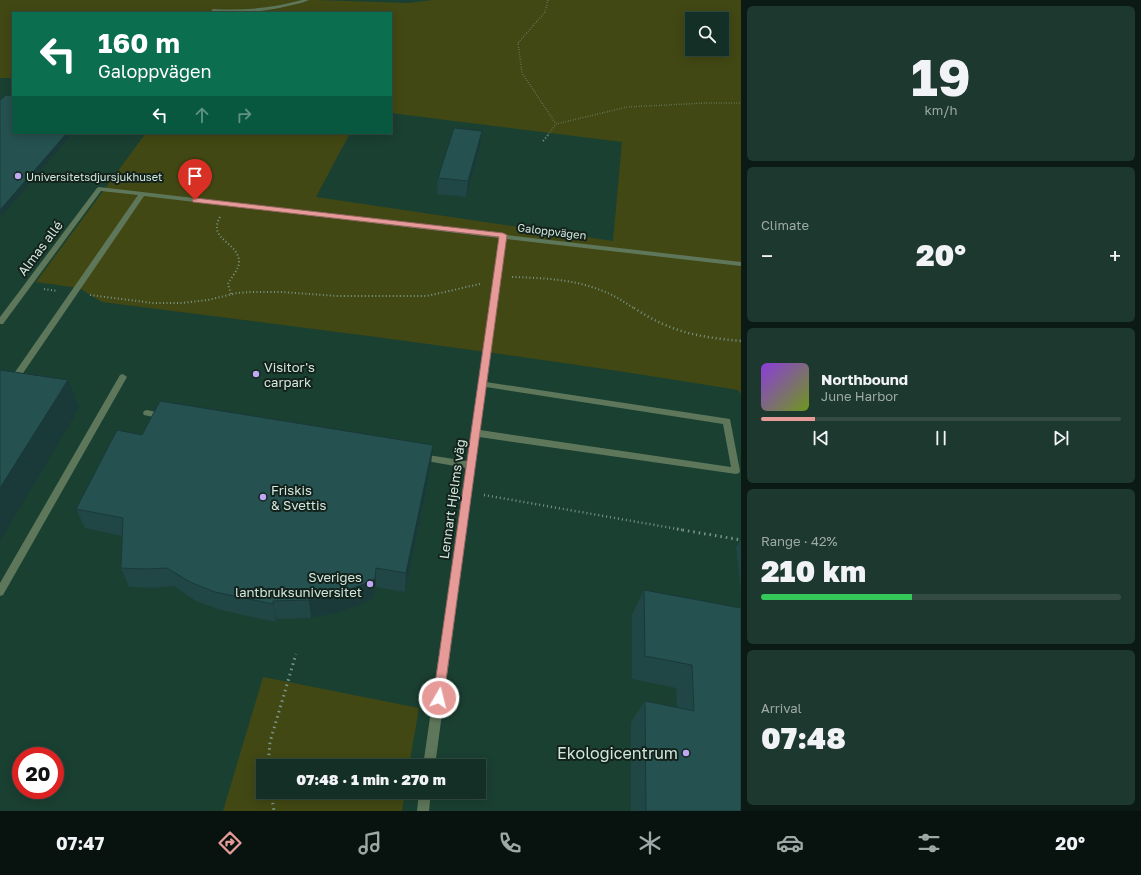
<!DOCTYPE html>
<meta charset="utf-8">
<style>
body{margin:0;font-family:"Golos Text",sans-serif;background:#1d382e;color:#f1f3f6;height:100vh;display:flex;flex-direction:column;font-size:15px;white-space:nowrap}
*{box-sizing:border-box;margin:0}
p{font-size:13px;color:#9da9a7}
.icon{flex:none;width:22px;height:22px;fill:none;stroke:currentColor;stroke-width:2;stroke-linecap:round;stroke-linejoin:round}
.map{position:relative;flex:1;overflow:hidden}
.side{display:flex;flex-direction:column;gap:6px;padding:6px;background:#0b1a15;width:400px}
.side>*{flex:none}
.guide{position:absolute;left:12px;top:12px;width:380px;height:122px;border-radius:0px;box-shadow:0 2px 10px #0003,0 0 0 1px #334b43;background:#0b6e4f;color:#fff;overflow:hidden}
.controls{position:absolute;left:685px;top:12px;display:grid;gap:8px}
.controls a{display:grid;place-items:center;width:44px;height:44px;border-radius:0px;background:#143026;box-shadow:0 2px 10px #0003,0 0 0 1px #334b43;font-size:20px}
.speed{position:absolute;left:12px;top:747px;display:flex;gap:8px;font-size:20px;font-weight:700;text-align:center}
.speed>*{display:grid;place-content:center;width:52px;height:52px;border-radius:50%;background:#143026;box-shadow:0 2px 10px #0003,0 0 0 1px #334b43;line-height:1}
.speed .limit{border:6px solid #d22;background:#fff;color:#111}
.pin{position:absolute;display:grid;place-items:center;width:34px;height:34px;color:#fff;margin:-41px -17px;border-radius:50% 50% 50% 0;rotate:-45deg;box-shadow:0 0 4px #0007}
.pin .icon{rotate:45deg}
.me{position:absolute;width:44px;margin:-22px;rotate:8deg;stroke-linejoin:round;filter:drop-shadow(0 0 3px #0008)}
.turn{display:flex;align-items:center;gap:14px;height:84px;padding:0 20px;font-size:18px}
.turn .icon{width:52px;height:52px;stroke-width:2.5}
.turn b{display:block;font-size:28px;line-height:34px}
.lanes{display:flex;align-items:center;height:38px;padding:0 20px;background:#0003;justify-content:center;gap:20px;direction:ltr}
.lanes .off{opacity:.35}
.big{font-size:30px;font-weight:800;line-height:1.1}
.side .widget{flex:1;display:flex;flex-direction:column;justify-content:center;gap:6px;min-width:0;padding:0 14px;border-radius:6px;background:#1d382e}
.side .dial{align-items:center;gap:0}
.dial b{font-size:52px;line-height:1}
.song{display:flex;align-items:center;gap:12px}
.cover{width:48px;height:48px;border-radius:6px;background:linear-gradient(135deg,hsl(270 70% 55%),hsl(80 70% 35%))}
.played{height:4px;border-radius:2px;background:linear-gradient(90deg,#e69b98 15%,#334b43 15%)}
.keys{display:flex;justify-content:space-around;direction:ltr}
.heat{display:flex;justify-content:space-between;align-items:center;font-size:22px;direction:ltr}
.charge{height:6px;border-radius:3px;background:linear-gradient(90deg,#34c759 42%,#334b43 0)}
.trip{position:absolute;left:256px;top:759px;width:230px;height:40px;border-radius:0px;background:#143026;box-shadow:0 2px 10px #0003,0 0 0 1px #334b43;font-weight:800;line-height:40px;text-align:center}
.menu{display:flex;height:64px;justify-content:space-around;align-items:center;background:#08130f;color:#9da9a7}
.menu .icon{width:28px;height:28px}
.menu .selected{color:#e69b98}
.menu b{font-size:18px;color:#f1f3f6}
main{display:flex;flex:1;min-height:0}
.map>svg:first-child{display:block}
.green{fill:#424813;fill-rule:evenodd}
.lines{fill:none;stroke-linecap:round;stroke-linejoin:round}
.path-far3{stroke:#79968b;stroke-width:1.5;stroke-dasharray:0.5 2;stroke-linecap:butt}
.path-far2{stroke:#79968b;stroke-width:2;stroke-dasharray:1 2.5;stroke-linecap:butt}
.path-far1{stroke:#79968b;stroke-width:2.5;stroke-dasharray:1 3;stroke-linecap:butt}
.path{stroke:#79968b;stroke-width:3;stroke-dasharray:1.5 4;stroke-linecap:butt}
.lane{fill:#5e775a;fill-rule:evenodd}
.wall{fill:#204746}
.shaded-wall{fill:#1a3939}
.building{fill:#255251;stroke:#1a3939}
.route{fill:#e69b98;stroke:#966563}
.poi-dot{fill:#c1a8f3;stroke:#13231c;stroke-width:1.5}
.labels{text-anchor:middle;dominant-baseline:central;stroke-width:4;stroke-linejoin:round;paint-order:stroke}
.far-poi-label{font-size:11px;fill:#d2e7de;stroke:#13231c;text-anchor:start}
.far-street-label{font-size:11px;fill:#d2e7de;stroke:#13231c}
.street-label{font-size:13px;fill:#d2e7de;stroke:#13231c}
.poi-label{font-size:13px;fill:#d2e7de;stroke:#13231c;text-anchor:start}
.near-poi-label{font-size:16px;fill:#d2e7de;stroke:#13231c;text-anchor:end}
</style>
<main>
<div class="map">
<svg width="741" height="811" viewBox="0 0 741 811">
<rect width="100%" height="100%" fill="#1a4032"/>
<!-- green -->
<path class="green" d="M0 0H317L408 3 432 0H741V394L738 390C527 355 315 329 102 302L79 288 36 282 146 133H350L316 197 613 241 622 142 391 113V13H13V78H0ZM692 19H722V49H692Z
M263 677 419 708 409 766H263V792H405L402 811H223Z"/>
<g class="lines">
<!-- path-far3 -->
<path class="path-far3" d="M548 0 545 12 518 43 522 73 556 124
M547 136 556 124 627 107 706 103H741"/>
<!-- path-far2 -->
<path class="path-far2" d="M543 141 548 135
M220 217C207 240 239 242 239 262 239 270 231 277 228 284L231 294
M512 277C541 278 573 279 600 290 613 294 624 302 635 309
M44 289 57 291
M90 295 153 303H181L208 300 237 293 252 292H282L336 296H427L480 284"/>
<!-- path-far1 -->
<path class="path-far1" d="M634 308C671 332 697 337 741 341
M484 495 683 530"/>
<!-- path -->
<path class="path" d="M677 529 741 540
M268 766 270 742 296 654
M271 792 274 811"/>
<!-- lane -->
<path class="lane" d="M302 0H309C303 3 295 4 288 6 263 12 239 14 213 11L211 10 213 9C244 11 272 8 302 0Z
M99 187 501 234 503 233 506 235 741 262V266L506 239 486 382 730 419 740 471 739 473 736 474 479 437 435 766H423L466 468 421 460 418 459 417 457 418 455 421 454 467 461 499 238 144 196 19 379H13L12 377 13 375 138 195 101 191 3 324H0V317L97 188ZM486 387 723 424 731 467 480 430Z
M123 374 127 377 3 595 0 596V583L120 375Z
M147 410 165 414 166 416 165 418 162 419 144 415 143 413 144 411Z
M419 792H431L429 811H417Z"/>
</g>
<!-- wall -->
<path class="wall" d="M482 131 480 147 466 197 437 194 438 178Z
M142 435 431 465 405 592 376 587 374 597 364 603 336 613 311 618 276 619V622L221 610 196 601 174 586 153 588 129 587 121 568 122 536 85 528 76 509Z
M741 540V593L736 547Z
M644 590 741 608V811H631V722L645 701 677 707 676 688 632 679V615Z"/>
<!-- shaded-wall -->
<path class="shaded-wall" d="M482 131 480 147 466 197 468 181Z
M67 133H73L0 218V210Z
M68 380 79 408 0 541V488Z
M433 445 431 465 405 592 406 573Z
M376 568V587L374 597 364 603 336 613 311 618 309 600Z
M273 601 276 619V622L273 604Z"/>
<!-- building -->
<path class="building" d="M6 95 13 96V133H67L0 210V100Z
M454 128 482 131 468 181 438 178Z
M0 370 68 380 0 488Z
M160 401 433 445 406 573 376 568 375 579 364 584 335 595 309 600 273 601V604L215 592 190 582 167 568 145 569 121 568 123 518 76 509 117 430 142 435Z
M644 590 741 608V811H646L645 701 694 711 692 665 645 656Z"/>
<!-- route -->
<path class="route" d="M195 198 503 233 507 235 443 702 439 704 434 702 433 698 499 237 193 202 192 200Z"/>
<!-- markers -->
<g class="poi-dot">
<circle cx="18" cy="176" r="4"/>
<circle cx="256" cy="374" r="4"/>
<circle cx="263" cy="497" r="4"/>
<circle cx="370" cy="584" r="4"/>
<circle cx="686" cy="753" r="4"/>
</g>
<g class="labels">
<!-- far-poi labels -->
<g class="far-poi-label">
<text x="26" y="176">Universitetsdjursjukhuset</text>
</g>
<!-- far-street labels -->
<g class="far-street-label">
<text transform="translate(552 231) rotate(7)">Galoppvägen</text>
</g>
<!-- street labels -->
<g class="street-label">
<text transform="translate(40 248) rotate(-53)">Almas allé</text>
<text transform="translate(452 499) rotate(-82)">Lennart Hjelms väg</text>
</g>
<!-- poi labels -->
<g class="poi-label">
<text x="264" y="367">Visitor's<tspan x="264" dy="15">carpark</tspan></text>
<text x="271" y="490">Friskis<tspan x="271" dy="15">&amp; Svettis</tspan></text>
<text x="362" y="577" text-anchor="end">Sveriges<tspan x="362" dy="15">lantbruksuniversitet</tspan></text>
</g>
<!-- near-poi labels -->
<g class="near-poi-label">
<text x="678" y="753">Ekologicentrum</text>
</g>
</g>
</svg>
<div class="controls">
<a><svg class="icon" aria-label="search" viewBox="0 0 24 24"><circle cx="10" cy="10" r="6"/><path d="M15 15l6 6"/></svg></a>
</div>
<div class="speed"><div class="limit">20</div></div>
<div class="pin" style="left:195px;top:200px;background:#d93025"><svg class="icon" aria-label="arrive" viewBox="0 0 24 24"><path d="M6 21V4h12l-3 4 3 4H6"/></svg></div>
<svg class="me" style="left:439px;top:698px" viewBox="-20 -20 40 40"><circle r="17" fill="#e69b98" stroke="#fff" stroke-width="3"/><path d="M0-11L8 9 0 5-8 9z" fill="#fff"/></svg>
<div class="trip">07:48 · 1 min · 270 m</div>
<div class="guide">
<div class="turn"><svg class="icon" aria-label="left" viewBox="0 0 24 24"><path d="M17 20v-9H6M10 6l-5 5 5 5"/></svg><div><b>160 m</b>Galoppvägen</div></div>
<div class="lanes"><svg class="icon" aria-label="left" viewBox="0 0 24 24"><path d="M17 20v-9H6M10 6l-5 5 5 5"/></svg><svg class="icon off" aria-label="ahead" viewBox="0 0 24 24"><path d="M12 20V5M6 11l6-6 6 6"/></svg><svg class="icon off" aria-label="right" viewBox="0 0 24 24"><path d="M7 20v-9h11M14 6l5 5-5 5"/></svg></div>
</div>
</div>
<section class="side">
<div class="widget dial"><b>19</b><p>km/h</p></div>
<div class="widget"><p>Climate</p>
<div class="heat"><a>−</a><b class="big">20°</b><a>+</a></div>
</div>
<div class="widget">
<div class="song"><i class="cover"></i><div><b>Northbound</b><p>June Harbor</p></div></div>
<div class="played"></div>
<div class="keys"><svg class="icon" aria-label="previous" viewBox="0 0 24 24"><path d="M18 5L8 12l10 7zM5 5v14"/></svg><svg class="icon" aria-label="pause" viewBox="0 0 24 24"><path d="M8 5v14M16 5v14"/></svg><svg class="icon" aria-label="next" viewBox="0 0 24 24"><path d="M6 5l10 7-10 7zM19 5v14"/></svg></div>
</div>
<div class="widget"><p>Range · 42%</p><b class="big">210 km</b><div class="charge"></div></div>
<div class="widget"><p>Arrival</p><b class="big">07:48</b></div>
</section>
</main>
<nav class="menu">
<b>07:47</b>
<svg class="icon selected" aria-label="directions" viewBox="0 0 24 24"><path d="M12 3l9 9-9 9-9-9zM9 14v-3h6M13 9l2 2-2 2"/></svg>
<svg class="icon" aria-label="music" viewBox="0 0 24 24"><path d="M9 18V5l10-2v13"/><circle cx="6" cy="18" r="3"/><circle cx="16" cy="16" r="3"/></svg>
<svg class="icon" aria-label="phone" viewBox="0 0 24 24"><path d="M5 4h4l2 5-3 2q2 4 5 5l2-3 5 2v4C11 20 4 13 5 4z"/></svg>
<svg class="icon" aria-label="climate" viewBox="0 0 24 24"><path d="M12 3v18M4 7l16 10M4 17L20 7"/></svg>
<svg class="icon" aria-label="car" viewBox="0 0 24 24"><path d="M5 17H2v-5l4-1 3-4h7l3 4 3 1v5h-3M9 17h6M6 11h13"/><circle cx="7" cy="17" r="2"/><circle cx="17" cy="17" r="2"/></svg>
<svg class="icon" aria-label="filters" viewBox="0 0 24 24"><path d="M4 7h16M4 17h16"/><circle cx="9" cy="7" r="2"/><circle cx="15" cy="17" r="2"/></svg>
<b>20°</b>
</nav>
